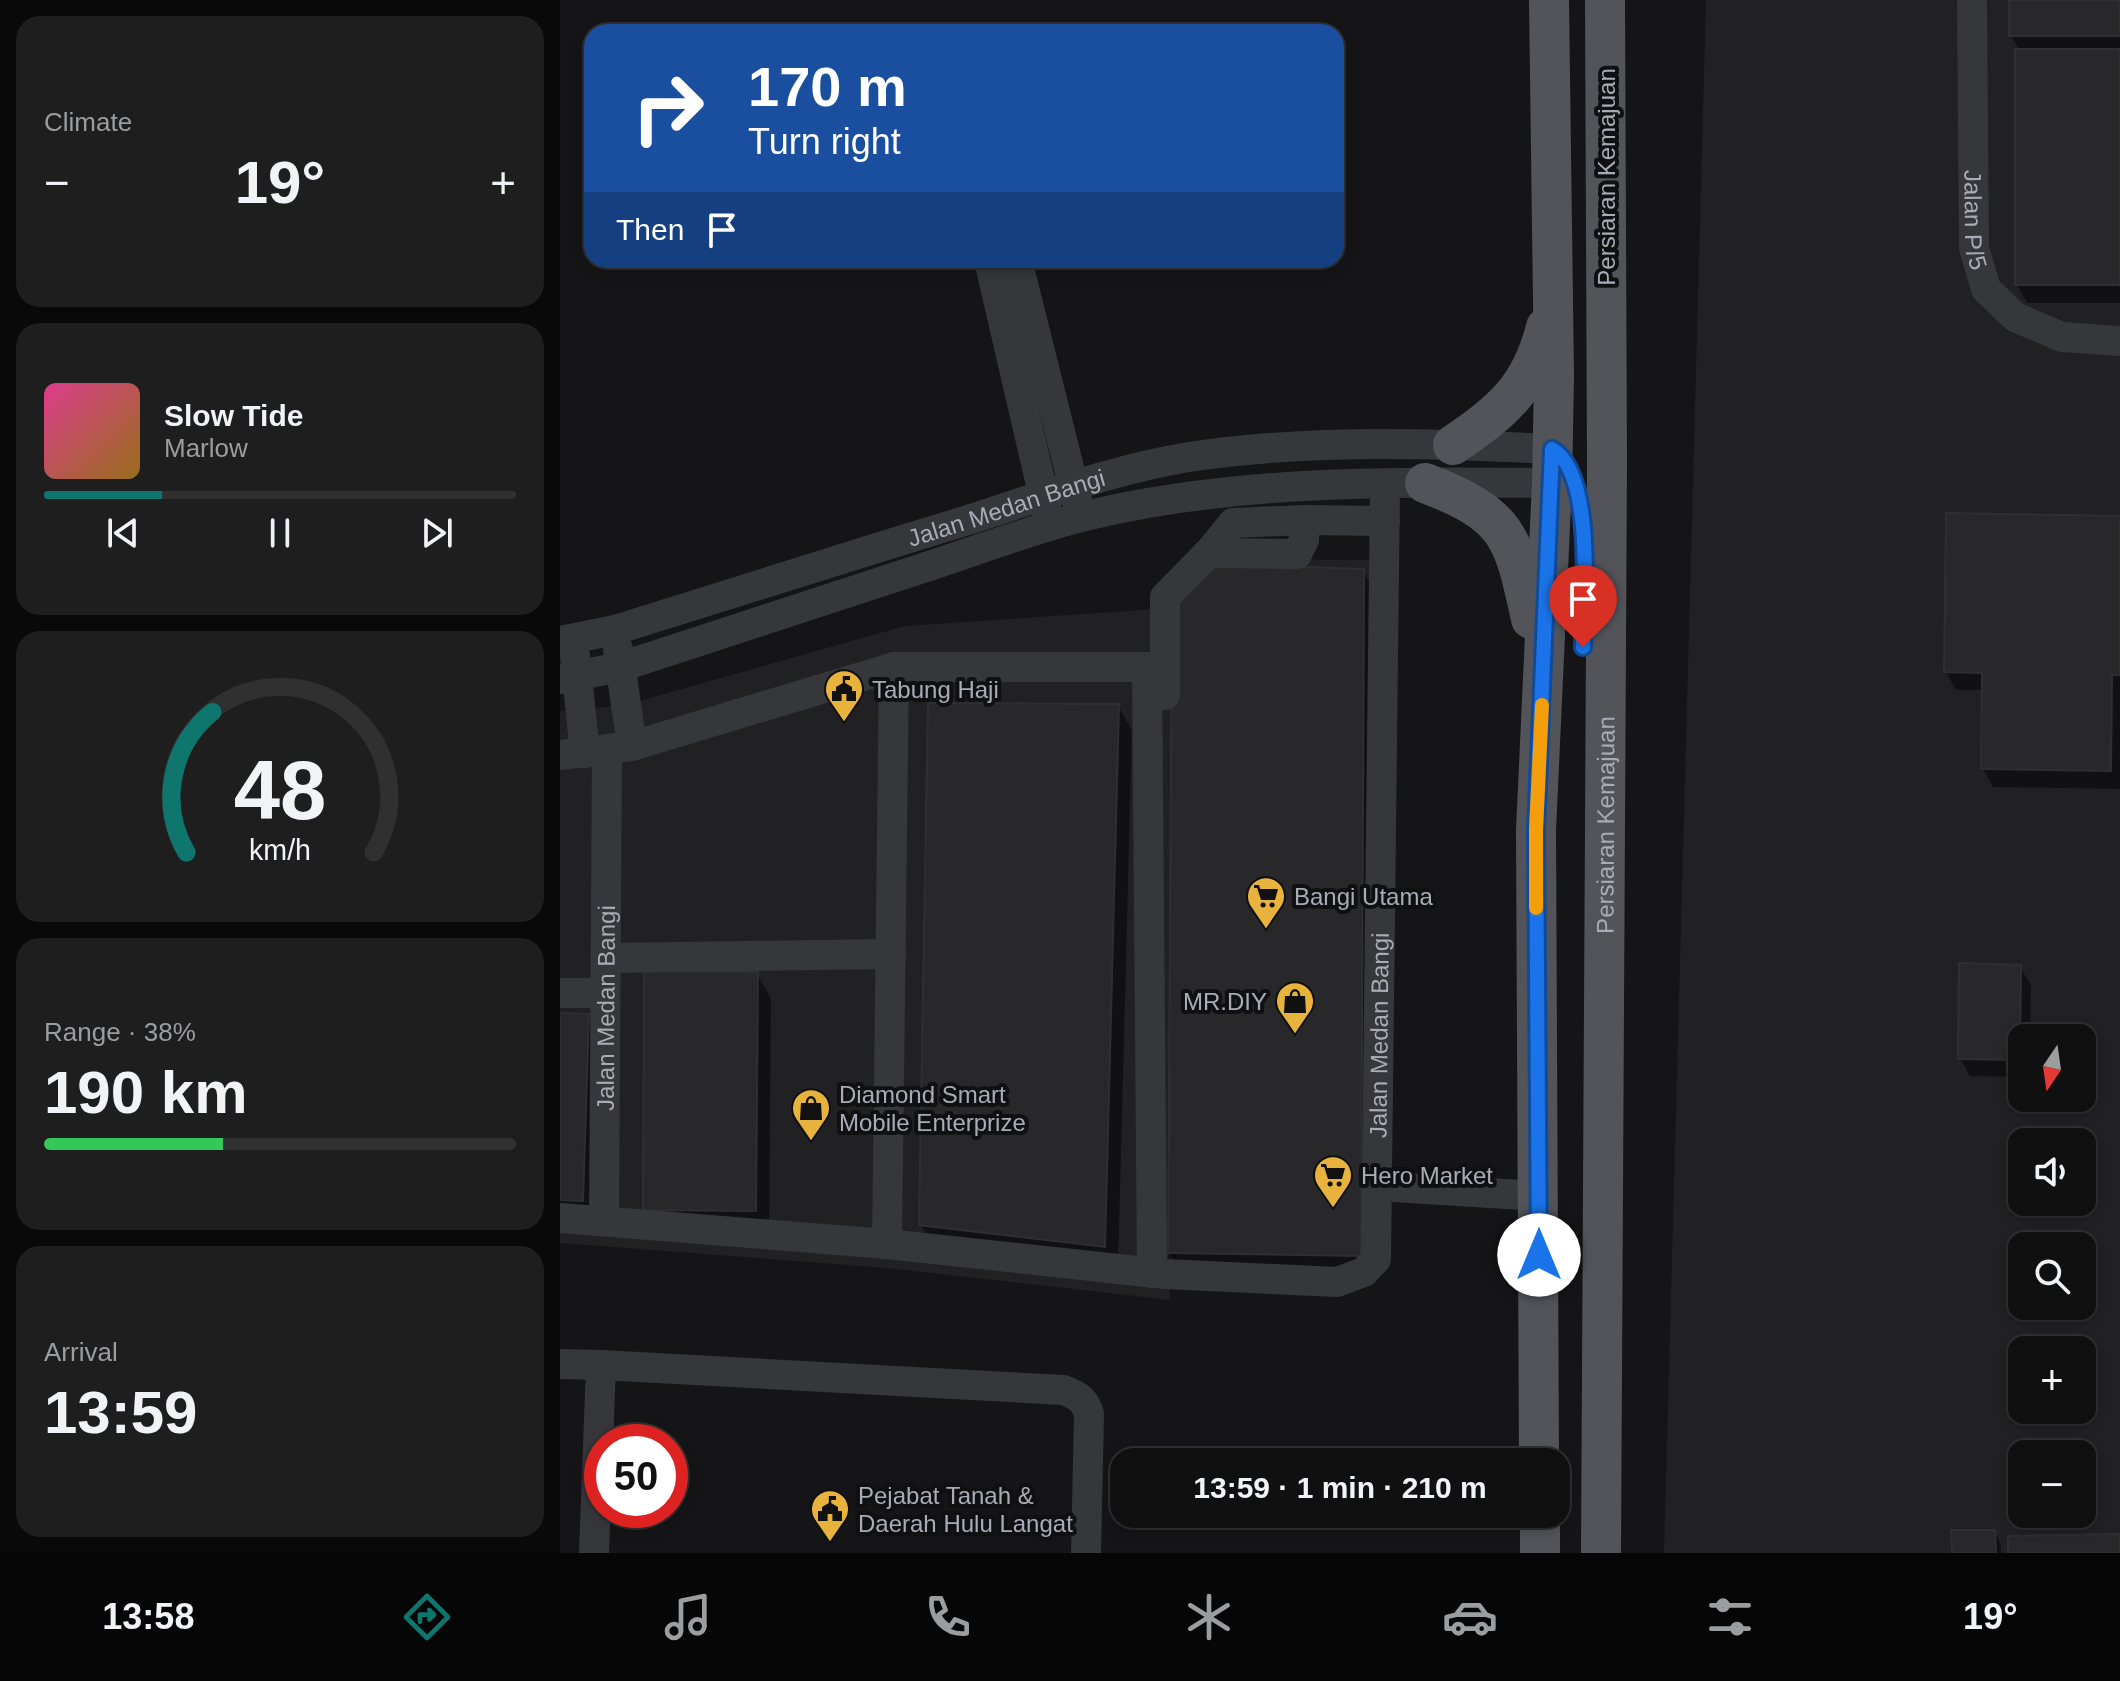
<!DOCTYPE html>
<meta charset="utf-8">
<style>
body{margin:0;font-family:Arial,sans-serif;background:#1e1e1f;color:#f1f3f6;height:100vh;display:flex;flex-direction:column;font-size:30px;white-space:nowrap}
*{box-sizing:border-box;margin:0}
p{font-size:26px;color:#9c9d9f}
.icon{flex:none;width:44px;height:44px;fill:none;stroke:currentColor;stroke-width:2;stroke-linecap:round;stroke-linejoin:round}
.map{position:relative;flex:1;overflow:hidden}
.side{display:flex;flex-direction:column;gap:16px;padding:16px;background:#090909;width:560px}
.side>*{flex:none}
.hud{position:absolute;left:24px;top:24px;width:760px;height:244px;border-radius:24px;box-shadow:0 4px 12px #0003,0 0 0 2px #303031;background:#1a4fa0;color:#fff;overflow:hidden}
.needle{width:52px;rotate:193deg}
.buttons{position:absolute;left:1448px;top:1024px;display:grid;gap:16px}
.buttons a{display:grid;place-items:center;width:88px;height:88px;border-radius:16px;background:#101011;box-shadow:0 4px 12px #0003,0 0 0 2px #303031;font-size:40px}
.speed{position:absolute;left:24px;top:1424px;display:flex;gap:16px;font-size:40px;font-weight:700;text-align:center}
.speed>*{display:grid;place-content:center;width:104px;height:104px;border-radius:50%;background:#101011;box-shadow:0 4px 12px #0003,0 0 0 2px #303031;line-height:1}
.speed .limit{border:12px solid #d22;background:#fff;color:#111}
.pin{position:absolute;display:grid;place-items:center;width:68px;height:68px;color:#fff;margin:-82px -34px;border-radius:50% 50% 50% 0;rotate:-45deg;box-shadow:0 0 8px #0007}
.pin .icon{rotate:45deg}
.me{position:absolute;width:88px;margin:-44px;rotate:0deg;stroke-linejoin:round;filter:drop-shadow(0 0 6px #0008)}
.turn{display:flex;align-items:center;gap:28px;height:168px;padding:0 32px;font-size:36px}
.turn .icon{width:104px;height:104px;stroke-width:2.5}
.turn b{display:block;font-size:56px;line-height:68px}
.then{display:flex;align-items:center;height:76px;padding:0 32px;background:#0003;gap:16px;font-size:30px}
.big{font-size:60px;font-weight:700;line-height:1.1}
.side .tile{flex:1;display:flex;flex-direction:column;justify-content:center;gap:12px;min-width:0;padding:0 28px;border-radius:24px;background:#1e1e1f}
.side .dial{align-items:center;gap:0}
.dial svg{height:208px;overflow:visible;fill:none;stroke:#303031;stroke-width:7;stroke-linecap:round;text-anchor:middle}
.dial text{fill:#f1f3f6;stroke:none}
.song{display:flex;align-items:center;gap:24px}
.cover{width:96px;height:96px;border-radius:12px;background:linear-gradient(135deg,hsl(330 70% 55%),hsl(40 70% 35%))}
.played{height:8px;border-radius:4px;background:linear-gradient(90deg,#0f766e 25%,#303031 25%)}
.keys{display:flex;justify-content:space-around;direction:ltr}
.heat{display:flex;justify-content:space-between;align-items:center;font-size:44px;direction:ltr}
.charge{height:12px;border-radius:6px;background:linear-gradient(90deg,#34c759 38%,#303031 0)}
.trip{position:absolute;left:550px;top:1448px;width:460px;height:80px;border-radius:24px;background:#101011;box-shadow:0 4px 12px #0003,0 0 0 2px #303031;font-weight:700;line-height:80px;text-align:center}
.dock{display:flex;height:128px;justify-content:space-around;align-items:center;background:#060607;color:#9c9d9f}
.dock .icon{width:56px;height:56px}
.dock .active{color:#0f766e}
.dock b{font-size:36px;color:#f1f3f6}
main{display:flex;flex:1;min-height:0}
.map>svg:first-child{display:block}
.built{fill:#212124;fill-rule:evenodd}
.shadow{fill:#0007}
.building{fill:#28282b;stroke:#2f2f33;stroke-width:2}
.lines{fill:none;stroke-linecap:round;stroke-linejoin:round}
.minor{stroke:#36373b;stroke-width:30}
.major{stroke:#52545a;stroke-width:40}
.route-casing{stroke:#114b97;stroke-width:20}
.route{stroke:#1a73e8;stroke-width:14}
.slow{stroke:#f59e0b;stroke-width:14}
.labels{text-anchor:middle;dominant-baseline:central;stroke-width:8;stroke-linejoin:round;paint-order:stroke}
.street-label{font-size:24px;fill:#a8acb6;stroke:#101012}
.poi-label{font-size:24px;fill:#a8acb6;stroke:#101012;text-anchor:start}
</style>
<main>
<section class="side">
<div class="tile"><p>Climate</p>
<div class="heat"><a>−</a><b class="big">19°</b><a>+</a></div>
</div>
<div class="tile">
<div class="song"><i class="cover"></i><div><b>Slow Tide</b><p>Marlow</p></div></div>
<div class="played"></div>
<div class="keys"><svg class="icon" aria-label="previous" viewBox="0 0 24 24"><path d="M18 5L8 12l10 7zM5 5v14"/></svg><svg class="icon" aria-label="pause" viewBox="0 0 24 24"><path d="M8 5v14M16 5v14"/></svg><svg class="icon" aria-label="next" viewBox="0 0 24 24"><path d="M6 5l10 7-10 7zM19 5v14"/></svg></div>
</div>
<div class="tile dial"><svg viewBox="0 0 100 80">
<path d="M14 69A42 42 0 1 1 86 69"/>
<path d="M14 69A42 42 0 0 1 24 15" stroke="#0f766e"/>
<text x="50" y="56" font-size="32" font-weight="700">48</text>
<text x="50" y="72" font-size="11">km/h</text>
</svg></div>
<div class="tile"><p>Range · 38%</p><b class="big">190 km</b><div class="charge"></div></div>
<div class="tile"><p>Arrival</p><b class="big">13:59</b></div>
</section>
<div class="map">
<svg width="1560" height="1553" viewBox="0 0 1560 1553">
<rect width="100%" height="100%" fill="#151517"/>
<!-- built -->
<path class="built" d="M1146 0H1560V1553H1104ZM1462 1038H1522V1098H1462ZM1462 1142H1522V1202H1462ZM1462 1246H1522V1306H1462ZM1462 1350H1522V1410H1462ZM1462 1454H1522V1514H1462Z
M652 559 813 560 799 1265 776 1271 616 1263 613 657 608 1253 610 1300 327 1268 0 1243V711L65 705 345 626 612 608Z"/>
<!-- shadow -->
<path class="shadow" d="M1451 0H1560V303H1467L1457 285 1460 51 1451 36Z
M1560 518V789L1433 787 1423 769 1424 690H1396L1386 672Z
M803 571 813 589 810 1274 620 1270 610 1252Z
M558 706 572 730 558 1270 375 1249 361 1225Z
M1460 967 1471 985 1470 1038H1462V1077L1410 1076 1400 1058Z
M197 974 211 998 209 1234 99 1233 85 1209Z
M0 1015 28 1016 42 1040 36 1225 0 1224Z
M1434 1532 1441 1544V1553H1394Z"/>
<!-- building -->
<path class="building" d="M1449 0H1560V36H1449Z
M1455 49H1560V285H1455Z
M1386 513 1560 516V675H1552L1551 771 1421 769 1422 673 1384 672Z
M659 564 804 569 801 1256 608 1253 612 608Z
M368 703 559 704 545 1247 359 1225Z
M1399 963 1461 965 1460 1060 1398 1059Z
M84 971 198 972 196 1211 83 1210Z
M0 1013 29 1014 23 1201 0 1200Z
M1391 1530H1435L1436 1553H1392Z
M1560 1534V1553H1448V1536Z"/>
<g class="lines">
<!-- minor -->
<g class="minor">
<path id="s1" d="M1412 0 1414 248 1426 289 1455 317 1502 337 1560 341"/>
<path d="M429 260 488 515"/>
<path d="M457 260 518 504"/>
<path d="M652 549 659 553 737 554 744 540V520"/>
<path id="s2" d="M0 641 55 630C172 593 290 556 408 520 480 497 554 469 629 457 749 439 873 443 992 449"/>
<path d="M58 649 72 746"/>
<path d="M15 656 25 753"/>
<path d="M0 679 60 667C160 634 260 602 360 569 413 552 467 531 521 517 674 479 836 482 992 483"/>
<path d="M605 695V597L652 549 673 523 744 520 825 521"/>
<path d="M0 755 72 746 334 667H587L592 1273"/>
<path d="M46 958 331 954"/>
<path d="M0 993H45"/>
<path d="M817 1186 978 1196"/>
<path id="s3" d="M0 1218 327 1244 605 1274 777 1282 804 1272 816 1259 825 485"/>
<path id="s4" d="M44 1220 47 750"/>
<path d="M327 1244 334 667"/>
<path d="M0 1364 41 1365"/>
<path d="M34 1553 41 1365 503 1390C518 1395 525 1400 529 1414L526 1553"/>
</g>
<!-- major -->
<g class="major">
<path d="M893 445C943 411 971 388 986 327"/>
<path d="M865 483C949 515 953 536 971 619"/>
<path d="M979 1462 976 830 992 483 994 376 989 0"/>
<path d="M980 1514V1553"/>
<path id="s5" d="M1041 1553 1047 461 1045 0"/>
</g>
</g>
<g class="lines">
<!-- route casing -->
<g class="route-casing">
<path id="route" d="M979 1255 976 830 992 449C1035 473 1024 603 1023 647"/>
</g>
<!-- route -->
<use href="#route" class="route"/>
<!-- slow -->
<path class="slow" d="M976 908V830L982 705"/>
</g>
<!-- icons -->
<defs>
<g id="civic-pin" transform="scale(2)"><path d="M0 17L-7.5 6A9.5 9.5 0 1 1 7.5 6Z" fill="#e7b33d" stroke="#101012"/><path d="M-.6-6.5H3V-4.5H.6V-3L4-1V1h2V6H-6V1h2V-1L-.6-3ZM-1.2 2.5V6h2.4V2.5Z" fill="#111"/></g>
<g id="supermarket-pin" transform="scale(2)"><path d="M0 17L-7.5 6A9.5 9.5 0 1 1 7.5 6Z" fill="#e7b33d" stroke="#101012"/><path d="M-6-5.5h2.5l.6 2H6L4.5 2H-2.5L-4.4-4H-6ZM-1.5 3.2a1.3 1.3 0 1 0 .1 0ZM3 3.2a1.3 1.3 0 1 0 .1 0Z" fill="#111"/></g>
<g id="shop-pin" transform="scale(2)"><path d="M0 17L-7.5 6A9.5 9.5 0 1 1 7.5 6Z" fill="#e7b33d" stroke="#101012"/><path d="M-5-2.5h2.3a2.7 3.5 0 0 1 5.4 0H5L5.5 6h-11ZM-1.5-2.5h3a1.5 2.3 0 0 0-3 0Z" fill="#111"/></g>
</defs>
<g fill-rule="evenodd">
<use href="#civic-pin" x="284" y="689"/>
<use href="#supermarket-pin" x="706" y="896"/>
<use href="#shop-pin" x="735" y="1001"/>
<use href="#shop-pin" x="251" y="1108"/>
<use href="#supermarket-pin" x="773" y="1175"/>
<use href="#civic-pin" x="270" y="1509"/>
</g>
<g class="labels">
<!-- street labels -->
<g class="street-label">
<text transform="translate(1046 177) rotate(-90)">Persiaran Kemajuan</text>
<text stroke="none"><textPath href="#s1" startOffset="220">Jalan P/5</textPath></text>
<text stroke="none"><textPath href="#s2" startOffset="466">Jalan Medan Bangi</textPath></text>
<text stroke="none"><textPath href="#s5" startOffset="728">Persiaran Kemajuan</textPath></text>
<text stroke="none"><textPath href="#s4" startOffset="212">Jalan Medan Bangi</textPath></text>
<text stroke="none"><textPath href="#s3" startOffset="1050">Jalan Medan Bangi</textPath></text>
</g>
<!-- poi labels -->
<g class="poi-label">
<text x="312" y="689">Tabung Haji</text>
<text x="734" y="896">Bangi Utama</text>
<text x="707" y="1001" text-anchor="end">MR.DIY</text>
<text x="279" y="1094">Diamond Smart<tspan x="279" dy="28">Mobile Enterprize</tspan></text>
<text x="801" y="1175">Hero Market</text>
<text x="298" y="1495">Pejabat Tanah &amp;<tspan x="298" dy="28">Daerah Hulu Langat</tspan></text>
</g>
</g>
</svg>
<div class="buttons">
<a><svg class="needle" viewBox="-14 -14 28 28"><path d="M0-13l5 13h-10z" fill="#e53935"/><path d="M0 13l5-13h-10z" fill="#9c9d9f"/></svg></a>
<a><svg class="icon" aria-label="sound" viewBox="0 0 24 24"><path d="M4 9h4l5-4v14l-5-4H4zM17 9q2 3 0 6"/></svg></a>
<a><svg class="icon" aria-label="search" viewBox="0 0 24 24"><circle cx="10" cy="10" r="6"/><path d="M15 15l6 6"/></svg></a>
<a>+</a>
<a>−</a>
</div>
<div class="speed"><div class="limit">50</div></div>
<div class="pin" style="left:1023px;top:647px;background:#d93025"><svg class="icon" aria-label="arrive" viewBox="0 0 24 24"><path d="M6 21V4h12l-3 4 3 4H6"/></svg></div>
<svg class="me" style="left:979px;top:1255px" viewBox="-20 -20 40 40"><circle r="19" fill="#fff"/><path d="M0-13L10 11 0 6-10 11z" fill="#1a73e8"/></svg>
<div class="trip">13:59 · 1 min · 210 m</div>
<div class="hud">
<div class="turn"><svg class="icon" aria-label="right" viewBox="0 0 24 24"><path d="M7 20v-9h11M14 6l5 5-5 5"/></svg><div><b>170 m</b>Turn right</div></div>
<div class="then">Then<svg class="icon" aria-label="arrive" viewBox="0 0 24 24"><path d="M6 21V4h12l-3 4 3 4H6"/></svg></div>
</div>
</div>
</main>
<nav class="dock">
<b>13:58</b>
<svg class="icon active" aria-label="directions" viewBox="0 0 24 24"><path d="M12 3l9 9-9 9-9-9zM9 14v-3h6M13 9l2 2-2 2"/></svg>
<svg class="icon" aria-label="music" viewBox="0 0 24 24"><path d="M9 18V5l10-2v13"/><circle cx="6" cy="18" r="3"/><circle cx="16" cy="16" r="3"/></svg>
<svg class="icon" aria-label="phone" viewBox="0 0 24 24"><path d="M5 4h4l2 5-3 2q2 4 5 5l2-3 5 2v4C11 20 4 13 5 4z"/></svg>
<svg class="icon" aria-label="climate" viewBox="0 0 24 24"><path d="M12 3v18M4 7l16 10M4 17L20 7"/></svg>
<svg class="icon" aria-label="car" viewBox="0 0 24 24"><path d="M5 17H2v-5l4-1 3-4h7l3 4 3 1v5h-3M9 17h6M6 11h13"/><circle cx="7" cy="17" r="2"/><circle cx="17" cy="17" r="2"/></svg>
<svg class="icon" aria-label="filters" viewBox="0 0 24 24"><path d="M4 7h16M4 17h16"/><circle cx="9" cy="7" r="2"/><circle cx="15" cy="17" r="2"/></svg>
<b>19°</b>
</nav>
